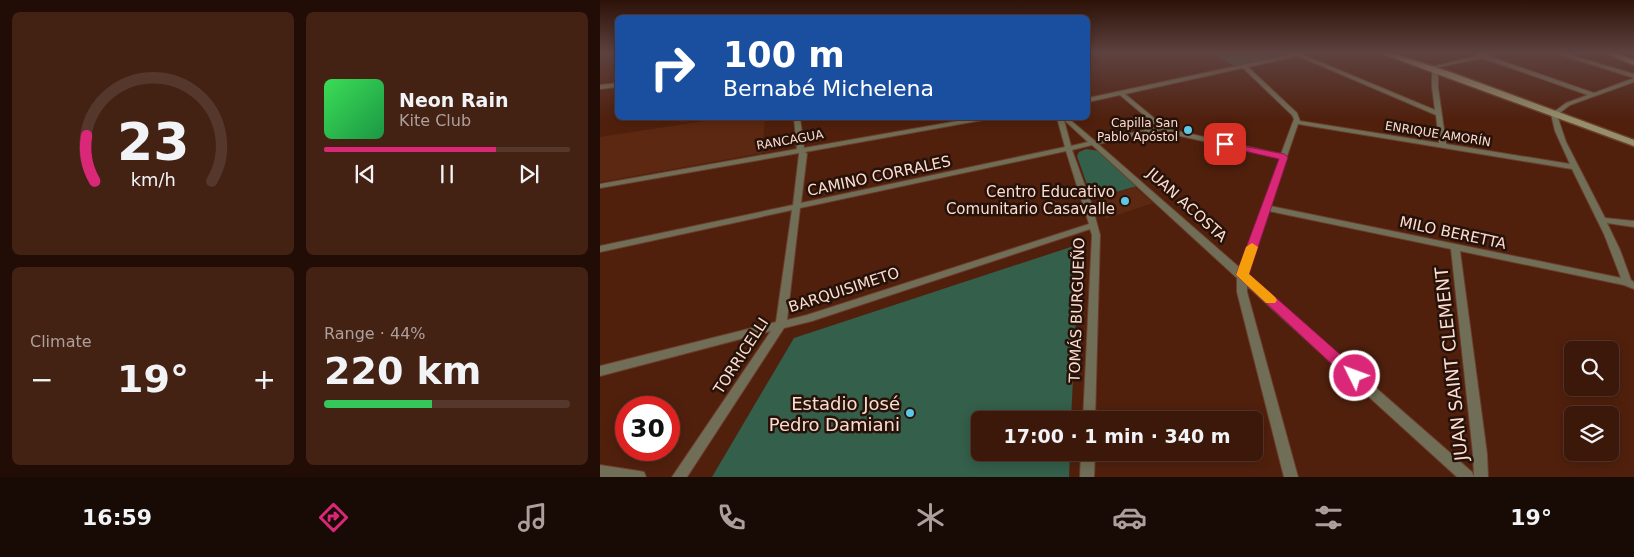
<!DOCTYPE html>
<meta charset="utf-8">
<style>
body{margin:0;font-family:"DejaVu Sans",sans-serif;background:#432113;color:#f1f3f6;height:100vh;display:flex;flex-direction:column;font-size:19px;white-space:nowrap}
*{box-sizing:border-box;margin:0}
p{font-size:16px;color:#aca09c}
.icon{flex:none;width:28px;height:28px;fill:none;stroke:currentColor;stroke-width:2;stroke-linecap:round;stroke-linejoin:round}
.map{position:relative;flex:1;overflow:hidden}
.panel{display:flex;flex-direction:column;gap:12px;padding:12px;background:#210d06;width:600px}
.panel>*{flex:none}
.top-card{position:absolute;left:15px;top:15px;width:475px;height:105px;border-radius:8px;box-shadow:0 2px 12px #0003,0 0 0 1px #55372b;background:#1a4fa0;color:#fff;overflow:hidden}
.controls{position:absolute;left:964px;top:341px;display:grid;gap:10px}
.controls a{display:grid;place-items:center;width:55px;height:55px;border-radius:8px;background:#3c180a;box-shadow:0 2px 12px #0003,0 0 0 1px #55372b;font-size:25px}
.speed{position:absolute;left:15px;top:396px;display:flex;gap:10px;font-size:25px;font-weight:700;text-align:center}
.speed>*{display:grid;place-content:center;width:65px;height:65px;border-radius:50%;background:#3c180a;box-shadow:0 2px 12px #0003,0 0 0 1px #55372b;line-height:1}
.speed .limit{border:8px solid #d22;background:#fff;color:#111}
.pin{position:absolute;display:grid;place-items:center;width:42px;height:42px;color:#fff;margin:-21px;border-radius:10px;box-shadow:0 2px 8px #0006}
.me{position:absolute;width:55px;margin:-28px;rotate:312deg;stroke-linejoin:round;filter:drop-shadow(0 0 4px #0008)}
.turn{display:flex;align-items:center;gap:18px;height:105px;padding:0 25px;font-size:22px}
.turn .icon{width:65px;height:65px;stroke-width:2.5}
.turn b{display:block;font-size:35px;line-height:42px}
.big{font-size:38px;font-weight:600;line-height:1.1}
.panel .tile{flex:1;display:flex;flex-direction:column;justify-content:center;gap:8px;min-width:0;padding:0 18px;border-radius:8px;background:#432113}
.panel .dial{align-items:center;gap:0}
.dial svg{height:130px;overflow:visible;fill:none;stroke:#55372b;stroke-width:7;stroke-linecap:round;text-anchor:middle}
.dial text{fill:#f1f3f6;stroke:none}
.song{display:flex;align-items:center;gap:15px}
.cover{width:60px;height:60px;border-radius:8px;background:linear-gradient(135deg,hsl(130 70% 55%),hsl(140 70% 35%))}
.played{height:5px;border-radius:2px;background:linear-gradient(90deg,#db2777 70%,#55372b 70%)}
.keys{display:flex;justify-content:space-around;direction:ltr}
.heat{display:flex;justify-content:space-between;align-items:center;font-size:28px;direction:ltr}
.charge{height:8px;border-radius:4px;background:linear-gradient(90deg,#34c759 44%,#55372b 0)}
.panel .tiles{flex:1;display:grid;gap:12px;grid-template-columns:repeat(2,1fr)}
.trip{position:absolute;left:371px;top:411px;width:292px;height:50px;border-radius:8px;background:#3c180a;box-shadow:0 2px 12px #0003,0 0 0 1px #55372b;font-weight:600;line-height:50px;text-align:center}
.tabs{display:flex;height:80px;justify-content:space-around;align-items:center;background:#180a04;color:#aca09c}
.tabs .icon{width:35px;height:35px}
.tabs .current{color:#db2777}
.tabs b{font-size:22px;color:#f1f3f6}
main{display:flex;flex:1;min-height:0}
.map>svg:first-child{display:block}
.built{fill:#5d2811}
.green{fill:#345f4a}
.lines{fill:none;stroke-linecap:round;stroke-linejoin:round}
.street-casing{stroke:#6c3e2c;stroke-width:2}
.secondary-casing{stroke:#6c3e2c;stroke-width:3}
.street{fill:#716e57;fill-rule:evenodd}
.secondary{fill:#95906b;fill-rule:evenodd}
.route{fill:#db2777;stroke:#8e194d}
.slow{fill:#f59e0b}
.poi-dot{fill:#5dc7e8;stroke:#27120a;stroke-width:2}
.labels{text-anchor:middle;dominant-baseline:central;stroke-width:5;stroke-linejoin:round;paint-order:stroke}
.far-poi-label{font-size:12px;fill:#fcddd1;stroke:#27120a;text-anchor:end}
.far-street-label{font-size:12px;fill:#fcddd1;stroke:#27120a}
.street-label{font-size:15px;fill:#fcddd1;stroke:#27120a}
.poi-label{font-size:15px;fill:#fcddd1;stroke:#27120a;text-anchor:end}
.near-street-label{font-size:18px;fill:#fcddd1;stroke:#27120a}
.near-poi-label{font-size:18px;fill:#fcddd1;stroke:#27120a;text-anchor:end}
</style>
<main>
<section class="panel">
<div class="tiles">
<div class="tile dial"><svg viewBox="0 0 100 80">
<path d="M14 69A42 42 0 1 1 86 69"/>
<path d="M14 69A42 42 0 0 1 9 41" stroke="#db2777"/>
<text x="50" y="56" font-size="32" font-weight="700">23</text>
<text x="50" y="72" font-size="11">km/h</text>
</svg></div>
<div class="tile">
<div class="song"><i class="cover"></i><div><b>Neon Rain</b><p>Kite Club</p></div></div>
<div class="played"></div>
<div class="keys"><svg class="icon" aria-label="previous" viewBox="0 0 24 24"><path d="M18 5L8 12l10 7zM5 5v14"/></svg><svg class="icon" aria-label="pause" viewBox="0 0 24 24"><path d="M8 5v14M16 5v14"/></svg><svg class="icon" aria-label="next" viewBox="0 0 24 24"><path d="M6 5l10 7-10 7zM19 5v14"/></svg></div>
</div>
<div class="tile"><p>Climate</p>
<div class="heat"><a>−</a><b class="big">19°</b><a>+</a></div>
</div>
<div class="tile"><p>Range · 44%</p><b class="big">220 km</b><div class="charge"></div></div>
</div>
</section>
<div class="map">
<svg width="1034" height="477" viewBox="0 0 1034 477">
<rect width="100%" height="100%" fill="#50200d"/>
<!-- built -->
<path class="built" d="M124 118H165L162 153 0 182V137Z
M535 187 553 203 505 219 498 198Z"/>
<!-- green -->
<path class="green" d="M610 53H694L695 54 635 66Z
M486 149 500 151 537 186 492 199 477 156 479 152Z
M483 243 477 294 471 420H380V452L470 453 469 477H112L194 338Z"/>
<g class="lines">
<!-- street casing -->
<g class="street-casing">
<path id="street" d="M697 53H708L703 55 835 110 832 87V70L835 68 830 70 827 68 877 56 872 53H898L888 56 994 93 1034 78V82L970 105 957 115 966 142 1005 218 1034 221V227L1007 223 1020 250 1031 280 1034 282V289L1024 285 860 251 887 454 888 477H874L873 454 851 249 669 211 647 275 872 472 874 477H857L647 286V292L698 477H684L637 292V278L492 145 472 150 492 205 500 235 495 420H483L492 235 490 229 212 321 184 328 87 477H72L171 331 0 376V366L176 322 192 210 0 252V246L193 205 199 154V153L0 188V184L197 149 194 118H200L204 148 375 118H386L383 120 205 152 207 154 201 203 465 147 457 118H468L495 141 558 127 520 95 488 102V98ZM698 56 836 115 839 143 700 121 697 113 648 67ZM882 58 988 95 966 103 951 114 955 131 970 164 846 144 838 87V70L835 68ZM643 68 692 115 694 119 681 154 573 130 565 127 525 94ZM464 120 488 142 471 146ZM698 124 972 169 1004 234 1021 278 670 206ZM562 130 571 134 680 158 640 268 498 144ZM466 151 489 224 207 315 187 320 200 208Z
M955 53H964L1034 74V78Z
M18 83V87L0 89V85Z
M76 118H91C88 121 79 121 76 118Z
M481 452H495L494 477H480Z
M0 465 39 471 44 472 46 477H0Z"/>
</g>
<!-- secondary casing -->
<g class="secondary-casing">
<path id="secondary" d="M780 53H791L850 72 1034 140V146Z
M1005 53H1016L1034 60V65Z"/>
</g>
<!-- street -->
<use href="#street" class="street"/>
<!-- secondary -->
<use href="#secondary" class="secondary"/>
</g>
<!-- sky -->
<linearGradient id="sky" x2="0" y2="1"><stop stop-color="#2c1207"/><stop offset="0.44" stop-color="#5e4240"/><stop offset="1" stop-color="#5e4240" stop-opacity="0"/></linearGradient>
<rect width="1034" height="120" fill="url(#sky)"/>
<!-- route -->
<path class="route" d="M622 142 684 154 688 157 649 274 760 372 762 376 760 380 755 382 749 380 636 275 679 159 622 146Z"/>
<!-- slow -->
<path class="slow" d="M652 243 658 247 649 274 675 297 677 300 675 303H666L636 275 646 247Z"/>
<!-- markers -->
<g class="poi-dot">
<circle cx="588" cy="130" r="5"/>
<circle cx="525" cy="201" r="5"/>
<circle cx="310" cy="413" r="5"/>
</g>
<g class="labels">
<!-- far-poi labels -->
<g class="far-poi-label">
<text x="578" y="123">Capilla San<tspan x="578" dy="14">Pablo Apóstol</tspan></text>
</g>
<!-- far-street labels -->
<g class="far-street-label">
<text transform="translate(838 134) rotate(9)">ENRIQUE AMORÍN</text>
<text transform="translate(190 140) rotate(-10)">RANCAGUA</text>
</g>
<!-- street labels -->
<g class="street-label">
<text transform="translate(279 176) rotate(-12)">CAMINO CORRALES</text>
<text transform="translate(587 205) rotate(42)">JUAN ACOSTA</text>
<text transform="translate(853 233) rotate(12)">MILO BERETTA</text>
<text transform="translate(244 290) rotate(-18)">BARQUISIMETO</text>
<text transform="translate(477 310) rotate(-88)">TOMÁS BURGUEÑO</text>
<text transform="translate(141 356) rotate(-57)">TORRICELLI</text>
</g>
<!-- poi labels -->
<g class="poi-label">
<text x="515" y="192">Centro Educativo<tspan x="515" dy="17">Comunitario Casavalle</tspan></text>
</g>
<!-- near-street labels -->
<g class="near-street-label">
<text transform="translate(851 364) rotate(-96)">JUAN SAINT CLEMENT</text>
</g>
<!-- near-poi labels -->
<g class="near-poi-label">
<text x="300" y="403">Estadio José<tspan x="300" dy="21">Pedro Damiani</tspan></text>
</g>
</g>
</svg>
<div class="controls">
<a><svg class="icon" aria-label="search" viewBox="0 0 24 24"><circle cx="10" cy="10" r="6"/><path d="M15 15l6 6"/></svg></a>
<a><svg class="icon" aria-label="layers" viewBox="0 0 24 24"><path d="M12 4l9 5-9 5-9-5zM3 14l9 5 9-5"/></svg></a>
</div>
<div class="speed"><div class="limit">30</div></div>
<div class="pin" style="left:625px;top:144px;background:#d93025"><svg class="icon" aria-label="arrive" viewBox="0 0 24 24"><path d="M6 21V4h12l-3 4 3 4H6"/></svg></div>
<svg class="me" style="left:755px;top:376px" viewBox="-20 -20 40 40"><circle r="17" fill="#db2777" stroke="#fff" stroke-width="3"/><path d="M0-11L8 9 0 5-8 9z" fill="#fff"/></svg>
<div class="trip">17:00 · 1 min · 340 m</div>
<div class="top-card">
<div class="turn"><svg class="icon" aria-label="right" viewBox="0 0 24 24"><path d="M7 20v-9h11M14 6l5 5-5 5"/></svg><div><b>100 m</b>Bernabé Michelena</div></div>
</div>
</div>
</main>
<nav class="tabs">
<b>16:59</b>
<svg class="icon current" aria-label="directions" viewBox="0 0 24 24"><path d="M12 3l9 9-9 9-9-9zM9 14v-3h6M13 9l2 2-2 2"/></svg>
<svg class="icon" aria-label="music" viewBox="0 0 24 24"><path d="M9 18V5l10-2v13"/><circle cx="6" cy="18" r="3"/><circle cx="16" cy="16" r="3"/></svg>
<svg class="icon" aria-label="phone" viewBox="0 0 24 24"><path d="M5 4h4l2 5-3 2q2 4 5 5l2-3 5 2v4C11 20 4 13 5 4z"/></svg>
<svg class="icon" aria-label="climate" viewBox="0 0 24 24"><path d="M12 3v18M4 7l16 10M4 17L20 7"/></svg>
<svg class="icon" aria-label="car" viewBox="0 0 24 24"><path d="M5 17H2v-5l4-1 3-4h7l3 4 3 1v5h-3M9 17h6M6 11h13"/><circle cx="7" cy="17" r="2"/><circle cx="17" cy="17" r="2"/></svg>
<svg class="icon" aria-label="filters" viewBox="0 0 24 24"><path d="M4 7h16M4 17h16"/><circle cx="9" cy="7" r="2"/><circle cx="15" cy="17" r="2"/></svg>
<b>19°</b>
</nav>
